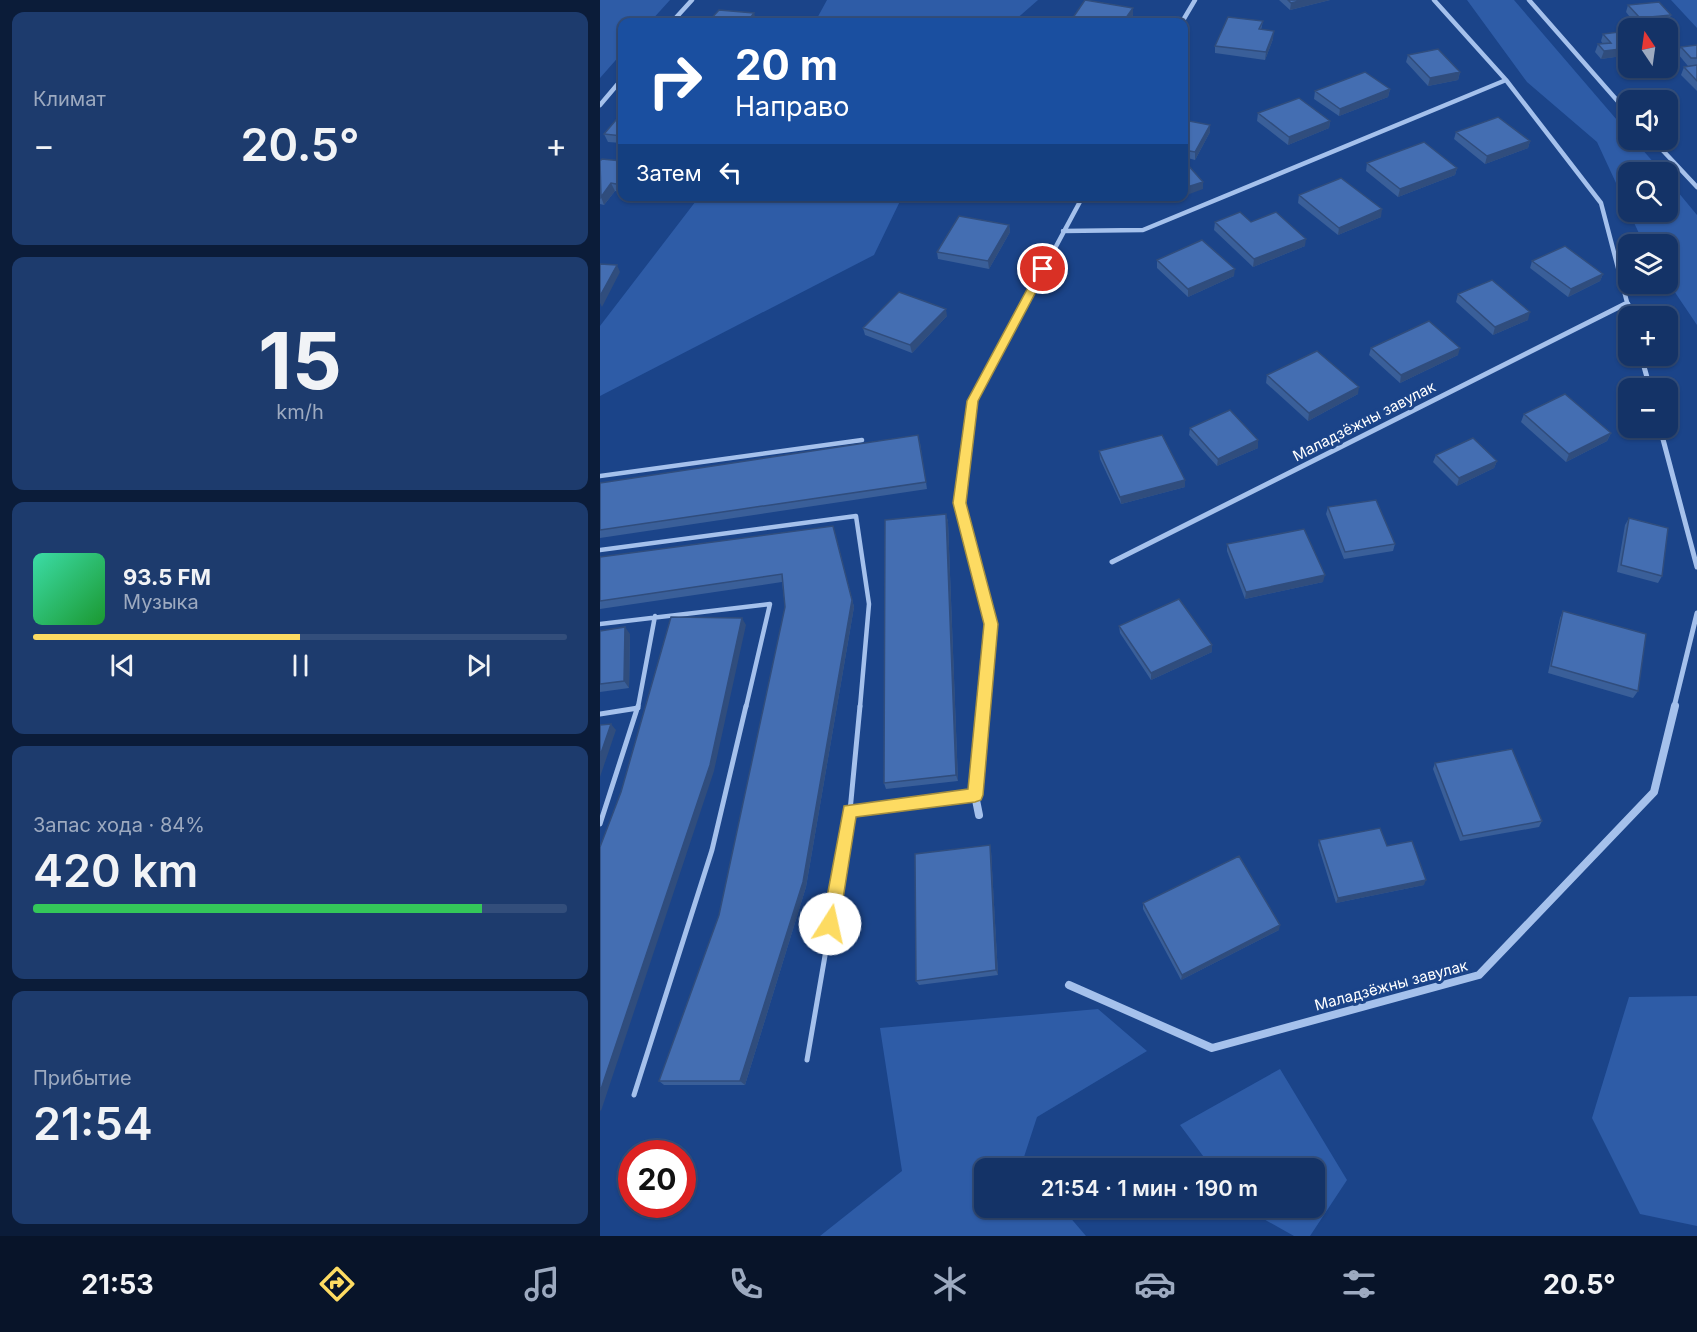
<!DOCTYPE html>
<html lang="ru">
<meta charset="utf-8">
<style>
body{margin:0;font-family:Inter,sans-serif;background:#1d3b6d;color:#f1f3f6;height:100vh;display:flex;flex-direction:column;font-size:22px;white-space:nowrap}
*{box-sizing:border-box;margin:0}
p{font-size:20px;color:#9daac0}
.icon{flex:none;width:33px;height:33px;fill:none;stroke:currentColor;stroke-width:2;stroke-linecap:round;stroke-linejoin:round}
.map{position:relative;flex:1;overflow:hidden}
.drawer{display:flex;flex-direction:column;gap:12px;padding:12px;background:#0b1c39;width:600px}
.drawer>*{flex:none}
.hud{position:absolute;left:18px;top:18px;width:570px;height:183px;border-radius:12px;box-shadow:0 2px 4px #0004,0 0 0 2px #334e7b;background:#1a4fa0;color:#fff;overflow:hidden}
.needle{width:39px;rotate:347deg}
.controls{position:absolute;left:1018px;top:18px;display:grid;gap:12px}
.controls a{display:grid;place-items:center;width:60px;height:60px;border-radius:12px;background:#143367;box-shadow:0 2px 4px #0004,0 0 0 2px #334e7b;font-size:30px}
.speed{position:absolute;left:18px;top:1140px;display:flex;gap:12px;font-size:30px;font-weight:700;text-align:center}
.speed>*{display:grid;place-content:center;width:78px;height:78px;border-radius:50%;background:#143367;box-shadow:0 2px 4px #0004,0 0 0 2px #334e7b;line-height:1}
.speed .limit{border:9px solid #d22;background:#fff;color:#111}
.pin{position:absolute;display:grid;place-items:center;width:51px;height:51px;color:#fff;margin:-26px;border:3px solid #fff;border-radius:50%;box-shadow:0 2px 6px #0007}
.me{position:absolute;width:66px;margin:-33px;rotate:10deg;stroke-linejoin:round;filter:drop-shadow(0 0 4px #0008)}
.turn{display:flex;align-items:center;gap:21px;height:126px;padding:0 18px;font-size:27px}
.turn .icon{width:78px;height:78px;stroke-width:2.5}
.turn b{display:block;font-size:42px;line-height:51px}
.then{display:flex;align-items:center;height:57px;padding:0 18px;background:#0003;gap:12px;font-size:22px}
.big{font-size:45px;font-weight:600;line-height:1.1}
.drawer .card{flex:1;display:flex;flex-direction:column;justify-content:center;gap:9px;min-width:0;padding:0 21px;border-radius:12px;background:#1d3b6d}
.drawer .dial{align-items:center;gap:0}
.dial b{font-size:78px;line-height:1}
.song{display:flex;align-items:center;gap:18px}
.cover{width:72px;height:72px;border-radius:9px;background:linear-gradient(135deg,hsl(160 70% 55%),hsl(130 70% 35%))}
.played{height:6px;border-radius:3px;background:linear-gradient(90deg,#fddb62 50%,#334e7b 50%)}
.keys{display:flex;justify-content:space-around;direction:ltr}
.heat{display:flex;justify-content:space-between;align-items:center;font-size:33px;direction:ltr}
.charge{height:9px;border-radius:4px;background:linear-gradient(90deg,#34c759 84%,#334e7b 0)}
.trip{position:absolute;left:374px;top:1158px;width:351px;height:60px;border-radius:12px;background:#143367;box-shadow:0 2px 4px #0004,0 0 0 2px #334e7b;font-weight:600;line-height:60px;text-align:center}
.menu{display:flex;height:96px;justify-content:space-around;align-items:center;background:#081429;color:#9daac0}
.menu .icon{width:42px;height:42px}
.menu .active{color:#fddb62}
.menu b{font-size:27px;color:#f1f3f6}
main{display:flex;flex:1;min-height:0}
.map>svg:first-child{display:block}
.green{fill:#2e5ca7}
.lines{fill:none;stroke-linecap:round;stroke-linejoin:round}
.lane-far1{stroke:#a5c1ec;stroke-width:4.5}
.lane{stroke:#a5c1ec;stroke-width:5}
.street-far2{stroke:#a5c1ec;stroke-width:4.5}
.street-far1{stroke:#a5c1ec;stroke-width:5}
.street{stroke:#a5c1ec;stroke-width:8}
.wall{fill:#3a5f99}
.shaded-wall{fill:#304d7d}
.building{fill:#446eb2;stroke:#304d7d;stroke-width:1.5}
.route{fill:#fddb62;stroke:#a48e40;stroke-width:1.5}
.labels{text-anchor:middle;dominant-baseline:central;stroke-width:6;stroke-linejoin:round;paint-order:stroke}
.street-label{font-size:15px;fill:#fff;stroke:#1b4489}
</style>
<main>
<section class="drawer">
<div class="card"><p>Климат</p>
<div class="heat"><a>−</a><b class="big">20.5°</b><a>+</a></div>
</div>
<div class="card dial"><b>15</b><p>km/h</p></div>
<div class="card">
<div class="song"><i class="cover"></i><div><b>93.5 FM</b><p>Музыка</p></div></div>
<div class="played"></div>
<div class="keys"><svg class="icon" aria-label="previous" viewBox="0 0 24 24"><path d="M18 5L8 12l10 7zM5 5v14"/></svg><svg class="icon" aria-label="pause" viewBox="0 0 24 24"><path d="M8 5v14M16 5v14"/></svg><svg class="icon" aria-label="next" viewBox="0 0 24 24"><path d="M6 5l10 7-10 7zM19 5v14"/></svg></div>
</div>
<div class="card"><p>Запас хода · 84%</p><b class="big">420 km</b><div class="charge"></div></div>
<div class="card"><p>Прибытие</p><b class="big">21:54</b></div>
</section>
<div class="map">
<svg width="1097" height="1236" viewBox="0 0 1097 1236">
<rect width="100%" height="100%" fill="#1b4489"/>
<!-- green -->
<path class="green" d="M0 0H70L50 22H22V53L0 78Z
M227 0H438L413 22H215Z
M867 0H914L1029 134V140H1034L1062 172H1029V211L997 142 927 82Z
M1071 0H1097V28Z
M1068 180 1097 215V325L1068 282V244H1044L1029 212H1068Z
M99 197H302L274 255 0 396V326Z
M1097 996V1226L1040 1214 992 1118 1029 997Z
M498 1009 547 1051 437 1117 423 1160 430 1168H384V1208H462L486 1236H220L302 1171 280 1028Z
M680 1069 747 1180 710 1236H694L644 1208H714V1168H612L580 1125Z"/>
<g class="lines">
<!-- lane-far1 -->
<path class="lane-far1" d="M0 476 262 440
M0 550 256 516 269 604 260 707
M0 624 170 604 146 707
M38 707 55 616"/>
<!-- lane -->
<path class="lane" d="M260 706 250 811 375 795
M0 714 38 708
M0 824 38 706
M207 1060 250 811
M34 1095 112 850 146 706"/>
<!-- street-far2 -->
<path class="street-far2" d="M834 0 906 80 1001 203 1028 306
M929 0 1029 114
M72 22 92 0
M582 22 595 0
M0 105 22 79
M1053 140 1097 187
M463 231 543 230 906 80
M424 306 483 196
M1022 306 1027 303"/>
<!-- street-far1 -->
<path class="street-far1" d="M1028 304 1031 316
M1041 356 1050 388
M1060 428 1097 567
M512 562 1025 304
M383 707 391 624 360 503 373 401 425 304
M1074 707 1097 613"/>
<!-- street -->
<path class="street" d="M379 815 375 795 383 706
M469 985 612 1048 879 975 1054 792 1075 706"/>
</g>
<!-- wall -->
<path class="wall" d="M679 0H730L690 10Z
M1028 5 1071 15 1068 22 1037 26 1026 12Z
M533 15 528 22H472V19Z
M663 21 661 30 673 39 665 60 615 53V46Z
M1029 33V55L1001 59 995 52 998 44H1003L1001 41 1003 34Z
M1097 45V65L1088 66 1078 54 1081 47Z
M808 55 860 72 858 80 828 86 806 62Z
M1097 65V91L1081 75 1084 67Z
M790 89 788 97 739 116 714 99 715 91Z
M22 113V143L8 142 4 134Z
M658 113 730 121 729 128 688 145 657 121Z
M584 120 610 132 595 160 584 157Z
M856 132 930 141 928 148 885 164 854 139Z
M0 161H22V192L15 191 4 205 0 204Z
M767 163 857 168 855 175 798 197 766 171Z
M699 195 781 217 738 235 698 203Z
M560 196H581L565 202Z
M615 222H651L705 246 653 267 614 230Z
M409 225 410 232 389 269 338 259 337 252Z
M557 260 634 276 588 297 557 268Z
M932 261 1003 274 1000 281 968 297 930 268Z
M858 294 928 320 893 335 856 302Z
M347 316 312 353 265 335 263 328Z
M771 348 858 355 800 383 769 355Z
M667 375 758 394 708 421 666 383Z
M924 414 1011 433 1007 441 966 462 921 422Z
M590 428 658 440V448L617 466 589 435Z
M320 443 327 489 0 538V483Z
M499 451 585 487 521 504 500 459Z
M836 455 897 461 894 468 857 486 833 462Z
M728 507 795 544 793 551 744 559 726 514Z
M346 514 348 522 358 781 286 789 284 783Z
M1029 518 1062 576 1058 583 1017 572 1025 525Z
M235 533 254 607 206 887 145 1085H64L59 1081 119 915 185 607 182 582 0 609V557Z
M627 544 723 582 645 599 627 551Z
M963 611 1038 691 1033 698 948 673 960 618Z
M519 626 612 645V652L551 680 520 633Z
M0 631 30 634 29 688 0 692Z
M835 763 942 821 939 827 860 841 833 769Z
M719 840 787 846 824 885 736 903 718 845Z
M390 845 391 851 398 975 319 985 316 981Z
M543 903 679 930 581 980 543 909Z"/>
<!-- shaded-wall -->
<path class="shaded-wall" d="M703 0H730L690 10 691 3Z
M533 8V15L528 22H523Z
M154 13 156 20 154 22H147Z
M674 31 673 39 665 60 666 52Z
M1029 48V55L1001 59 1004 51Z
M860 72 858 80 828 86 830 78Z
M790 89 788 97 739 116 740 109Z
M730 121 729 128 688 145 689 137Z
M610 125V132L595 160V152Z
M930 141 928 148 885 164 887 156Z
M857 168 855 175 798 197 800 189Z
M603 182V189L584 196V188Z
M11 183 15 191 4 205 1 197Z
M565 196H581L565 202Z
M782 209 781 217 738 235 739 228Z
M409 225 410 232 389 269 388 261Z
M706 239 705 246 653 267 654 259Z
M17 265 20 272 2 307 0 303V296Z
M635 269 634 276 588 297V289Z
M1003 274 1000 281 968 297 971 289Z
M346 309 347 316 312 353 310 345Z
M930 312 928 320 893 335 895 327Z
M860 348 858 355 800 383 801 375Z
M759 387 758 394 708 421 709 413Z
M1011 433 1007 441 966 462 969 454Z
M658 440V448L617 466 618 459Z
M897 461 894 468 857 486 859 478Z
M585 480V487L521 504 520 497Z
M346 514 348 522 358 781 356 775Z
M233 526 254 607 206 887 145 1085 140 1081Z
M725 575 723 582 645 599 646 592Z
M142 618 146 625 114 771 1 1111 0 1110V1092Z
M25 627 30 634 29 688 24 681Z
M612 645V652L551 680V673Z
M11 724 16 730 0 777V756Z
M390 845 391 851 398 975 396 970Z
M826 880 824 885 736 903 738 898Z
M680 925 679 930 581 980 582 975Z"/>
<!-- building -->
<path class="building" d="M485 0 533 8 523 22H496L472 19Z
M688 0H703L691 3Z
M1059 2 1071 15 1040 18 1028 5Z
M119 10 154 13 147 22H108Z
M628 17 663 21 659 29 674 31 666 52 615 46Z
M1027 31 1029 33V48L1004 51 998 44 1011 43 1003 34Z
M1097 45V58H1091L1081 47Z
M838 49 860 72 830 78 808 55Z
M1097 65V81L1084 67Z
M765 72 790 89 740 109 715 91Z
M699 98 730 121 689 137 658 113Z
M22 113V136L4 134Z
M898 117 930 141 887 156 856 132Z
M584 120 610 125 595 152 584 150Z
M824 142 857 168 800 189 767 163Z
M2 159 22 161V185L11 183 1 197 0 161Z
M587 164 603 182 584 188V165Z
M741 178 782 209 739 228 699 195Z
M640 212 651 222 676 212 706 239 654 259 615 222Z
M359 216 409 225 388 261 337 252Z
M602 240 635 269 588 289 557 260Z
M965 246 1003 274 971 289 932 261Z
M0 264 17 265 0 296Z
M892 280 930 312 895 327 858 294Z
M299 292 346 309 310 345 263 328Z
M829 321 860 348 801 375 771 348Z
M717 351 759 387 709 413 667 375Z
M965 394 1011 433 969 454 924 414Z
M630 410 658 440 618 459 590 428Z
M318 435 326 482 0 530V483Z
M562 435 585 480 520 497 499 451Z
M873 438 897 461 859 478 836 455Z
M776 500 795 544 745 552 728 507Z
M346 514 356 775 284 783 285 520Z
M1029 518 1068 528 1062 576 1021 565Z
M233 526 252 600 203 882 140 1081H59L119 915 185 607 182 574 0 601V557Z
M704 529 725 575 646 592 627 544Z
M579 599 612 645 551 673 519 626Z
M963 611 1046 634 1038 691 951 666Z
M71 617 142 618 110 765 0 1092V847L21 792Z
M25 627 24 681 0 684V631Z
M11 724 0 756V725Z
M912 749 942 821 863 836 835 763Z
M780 828 787 846 812 841 826 880 738 898 719 840Z
M390 845 396 970 316 981 315 854Z
M639 856 680 925 582 975 543 903Z"/>
<!-- route -->
<path class="route" d="M443 265 448 269 378 401 366 503 398 624 383 795 381 800 375 802 256 817 239 924 236 930 230 932 225 930 222 924 244 806 368 789 384 624 353 503 367 401 438 269Z"/>
<g class="labels">
<!-- street labels -->
<g class="street-label">
<text transform="translate(764 421) rotate(-27)">Маладзёжны завулак</text>
<text transform="translate(791 985) rotate(-15)">Маладзёжны завулак</text>
</g>
</g>
</svg>
<div class="controls">
<a><svg class="needle" viewBox="-14 -14 28 28"><path d="M0-13l5 13h-10z" fill="#e53935"/><path d="M0 13l5-13h-10z" fill="#9daac0"/></svg></a>
<a><svg class="icon" aria-label="sound" viewBox="0 0 24 24"><path d="M4 9h4l5-4v14l-5-4H4zM17 9q2 3 0 6"/></svg></a>
<a><svg class="icon" aria-label="search" viewBox="0 0 24 24"><circle cx="10" cy="10" r="6"/><path d="M15 15l6 6"/></svg></a>
<a><svg class="icon" aria-label="layers" viewBox="0 0 24 24"><path d="M12 4l9 5-9 5-9-5zM3 14l9 5 9-5"/></svg></a>
<a>+</a>
<a>−</a>
</div>
<div class="speed"><div class="limit">20</div></div>
<div class="pin" style="left:443px;top:269px;background:#d93025"><svg class="icon" aria-label="arrive" viewBox="0 0 24 24"><path d="M6 21V4h12l-3 4 3 4H6"/></svg></div>
<svg class="me" style="left:230px;top:924px" viewBox="-20 -20 40 40"><circle r="19" fill="#fff"/><path d="M0-13L10 11 0 6-10 11z" fill="#fddb62"/></svg>
<div class="trip">21:54 · 1 мин · 190 m</div>
<div class="hud">
<div class="turn"><svg class="icon" aria-label="right" viewBox="0 0 24 24"><path d="M7 20v-9h11M14 6l5 5-5 5"/></svg><div><b>20 m</b>Направо</div></div>
<div class="then">Затем<svg class="icon" aria-label="left" viewBox="0 0 24 24"><path d="M17 20v-9H6M10 6l-5 5 5 5"/></svg></div>
</div>
</div>
</main>
<nav class="menu">
<b>21:53</b>
<svg class="icon active" aria-label="directions" viewBox="0 0 24 24"><path d="M12 3l9 9-9 9-9-9zM9 14v-3h6M13 9l2 2-2 2"/></svg>
<svg class="icon" aria-label="music" viewBox="0 0 24 24"><path d="M9 18V5l10-2v13"/><circle cx="6" cy="18" r="3"/><circle cx="16" cy="16" r="3"/></svg>
<svg class="icon" aria-label="phone" viewBox="0 0 24 24"><path d="M5 4h4l2 5-3 2q2 4 5 5l2-3 5 2v4C11 20 4 13 5 4z"/></svg>
<svg class="icon" aria-label="climate" viewBox="0 0 24 24"><path d="M12 3v18M4 7l16 10M4 17L20 7"/></svg>
<svg class="icon" aria-label="car" viewBox="0 0 24 24"><path d="M5 17H2v-5l4-1 3-4h7l3 4 3 1v5h-3M9 17h6M6 11h13"/><circle cx="7" cy="17" r="2"/><circle cx="17" cy="17" r="2"/></svg>
<svg class="icon" aria-label="filters" viewBox="0 0 24 24"><path d="M4 7h16M4 17h16"/><circle cx="9" cy="7" r="2"/><circle cx="15" cy="17" r="2"/></svg>
<b>20.5°</b>
</nav>
